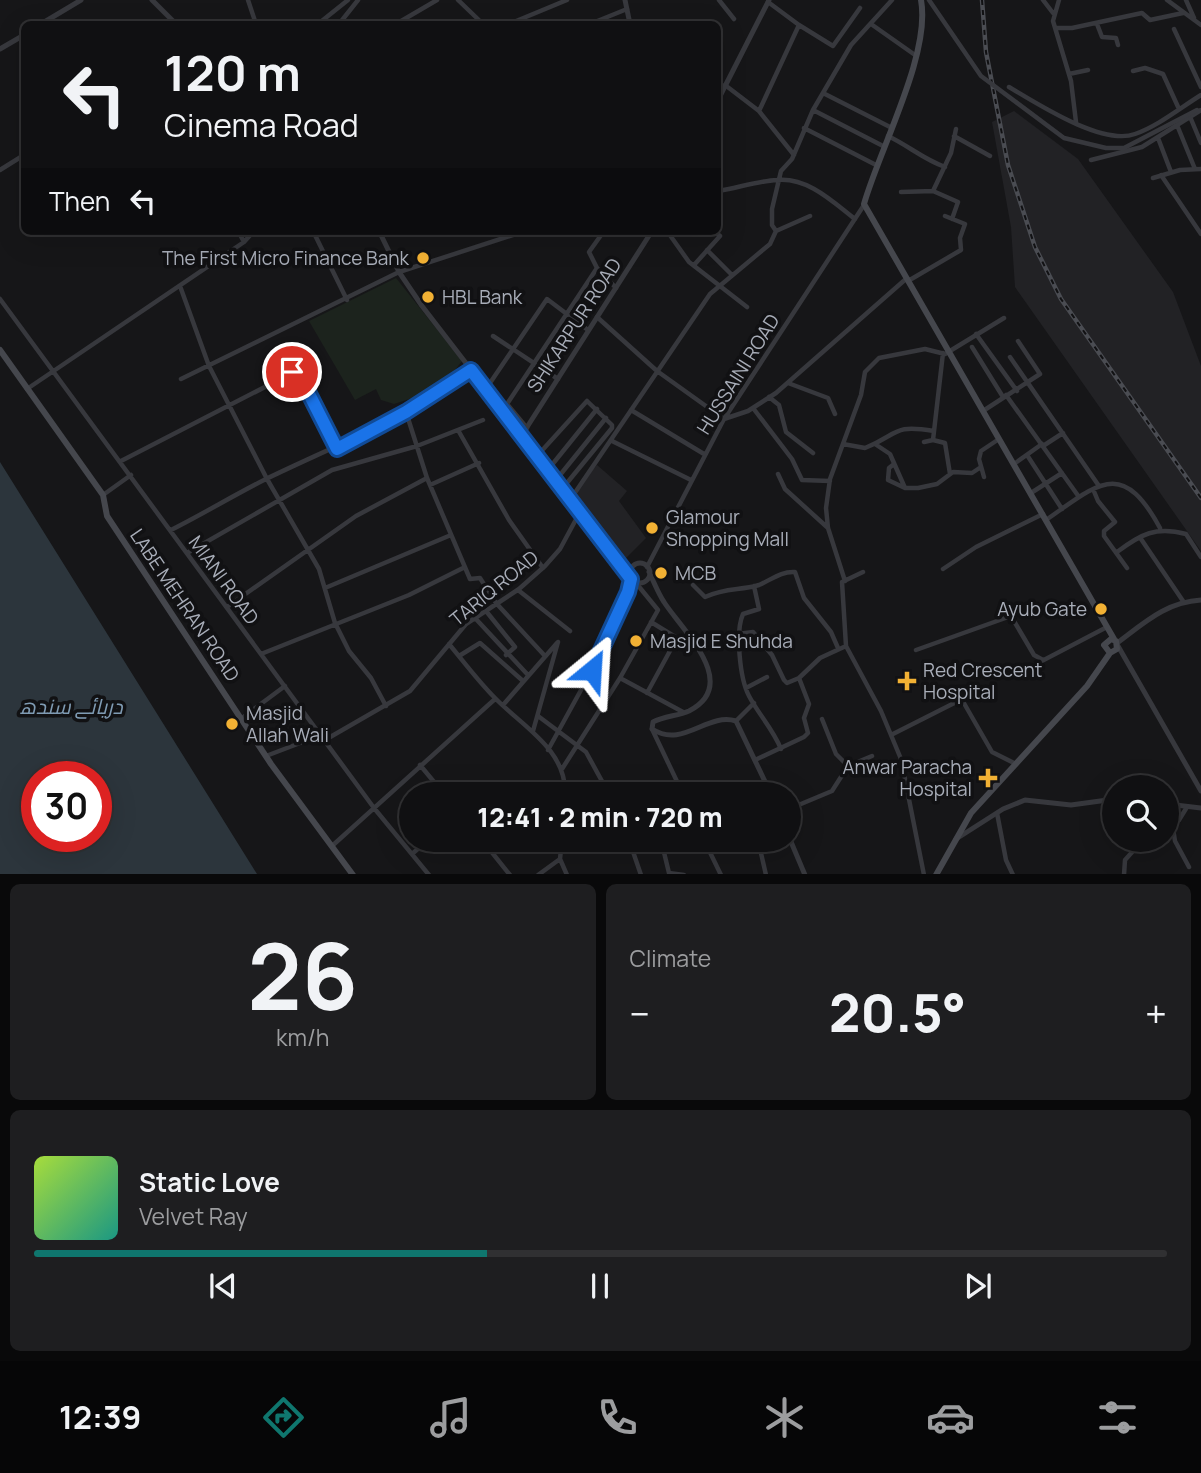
<!DOCTYPE html>
<meta charset="utf-8">
<style>
body{margin:0;font-family:Manrope,Cairo,sans-serif;background:#1e1e20;color:#f1f3f6;height:100vh;display:flex;flex-direction:column;font-size:26px;white-space:nowrap}
*{box-sizing:border-box;margin:0}
p{font-size:23px;color:#9c9d9f}
.icon{flex:none;width:38px;height:38px;fill:none;stroke:currentColor;stroke-width:2;stroke-linecap:round;stroke-linejoin:round}
.map{position:relative;height:874px;overflow:hidden}
.side{display:flex;flex-direction:column;gap:10px;padding:10px;background:#09090a;flex:1}
.side>*{flex:none}
.hud{position:absolute;left:21px;top:21px;width:700px;height:214px;border-radius:10px;box-shadow:0 7px 28px #0002,0 0 0 2px #303032;background:#101012;color:#f1f3f6;overflow:hidden}
.fabs{position:absolute;left:1102px;top:775px;display:grid;gap:14px}
.fabs a{display:grid;place-items:center;width:77px;height:77px;border-radius:50%;background:#101012;box-shadow:0 7px 28px #0002,0 0 0 2px #303032;font-size:35px}
.speed{position:absolute;left:21px;top:761px;display:flex;gap:14px;font-size:35px;font-weight:700;text-align:center}
.speed>*{display:grid;place-content:center;width:91px;height:91px;border-radius:50%;background:#101012;box-shadow:0 7px 28px #0002,0 0 0 2px #303032;line-height:1}
.speed .limit{border:10px solid #d22;background:#fff;color:#111}
.pin{position:absolute;display:grid;place-items:center;width:60px;height:60px;color:#fff;margin:-30px;border:4px solid #fff;border-radius:50%;box-shadow:0 2px 7px #0007}
.me{position:absolute;width:77px;margin:-38px;rotate:27deg;stroke-linejoin:round;filter:drop-shadow(0 0 5px #0008)}
.turn{display:flex;align-items:center;gap:24px;height:147px;padding:0 28px;font-size:32px}
.turn .icon{width:91px;height:91px;stroke-width:2.5}
.turn b{display:block;font-size:49px;line-height:60px}
.then{display:flex;align-items:center;height:66px;padding:0 28px;background:#0003;gap:14px;font-size:26px}
.big{font-size:52px;font-weight:800;line-height:1.1}
.side .tile{flex:1;display:flex;flex-direction:column;justify-content:center;gap:10px;min-width:0;padding:0 24px;border-radius:10px;background:#1e1e20}
.side .dial{align-items:center;gap:0}
.dial b{font-size:91px;line-height:1}
.song{display:flex;align-items:center;gap:21px}
.cover{width:84px;height:84px;border-radius:10px;background:linear-gradient(135deg,hsl(80 70% 55%),hsl(170 70% 35%))}
.played{height:7px;border-radius:4px;background:linear-gradient(90deg,#0f766e 40%,#303032 40%)}
.keys{display:flex;justify-content:space-around;direction:ltr}
.heat{display:flex;justify-content:space-between;align-items:center;font-size:38px;direction:ltr}
.side .tiles{flex:1;display:grid;gap:10px;grid-template-columns:1fr 1fr}
.tile:last-child{grid-column:span 2}
.trip{position:absolute;left:399px;top:782px;width:402px;height:70px;border-radius:35px;background:#101012;box-shadow:0 7px 28px #0002,0 0 0 2px #303032;font-weight:800;line-height:70px;text-align:center}
.menu{display:flex;height:112px;justify-content:space-around;align-items:center;background:#060607;color:#9c9d9f}
.menu .icon{width:49px;height:49px}
.menu .selected{color:#0f766e}
.menu b{font-size:32px;color:#f1f3f6}
.map>svg:first-child{display:block}
.built{fill:#222225}
.green{fill:#1c231d}
.water{fill:#2c353c;fill-rule:evenodd}
.lines{fill:none;stroke-linecap:round;stroke-linejoin:round}
.minor{stroke:#37383d;stroke-width:4.5}
.tertiary{stroke:#37383d;stroke-width:5}
.secondary{stroke:#45474d;stroke-width:6}
.rail-casing{stroke:#4a4c52;stroke-width:4.5}
.rail{stroke:#111113;stroke-width:2;stroke-dasharray:5;stroke-linecap:butt}
.minor-bridge{stroke:#37383d;stroke-width:4.5}
.route-casing{stroke:#114b97;stroke-width:18}
.route{stroke:#1a73e8;stroke-width:12}
.poi-dot{fill:#f2b134;stroke:#111113;stroke-width:2.5}
.labels{text-anchor:middle;dominant-baseline:central;stroke-width:7;stroke-linejoin:round;paint-order:stroke}
.poi-label{font-size:19px;fill:#a8adb8;stroke:#111113;text-anchor:start}
.street-label{font-size:19px;fill:#a8adb8;stroke:#111113}
.water-label{font-size:21px;font-style:italic;fill:#7f9bb3;stroke:#111113}
</style>
<div class="map">
<svg width="1201" height="875" viewBox="0 0 1201 875">
<rect width="100%" height="100%" fill="#161618"/>
<!-- built -->
<path class="built" d="M1014 111 1078 159 1173 292 1201 366V551L1015 287 1011 227 992 122Z
M597 465 627 491 619 501 646 538 625 559 612 550 572 497 584 478Z"/>
<!-- green -->
<path class="green" d="M396 278 462 361 440 389 394 404 381 400 376 389 355 400 309 321Z"/>
<!-- water -->
<path class="water" d="M0 462 257 874H0ZM37 777H96V836H37Z"/>
<g class="lines">
<!-- minor -->
<path class="minor" d="M248 0 256 24
M458 0 483 24
M719 0 734 19
M1043 0 1053 13
M1059 0 1053 21 1071 81 1076 122
M1167 0 1201 25
M1186 0 1194 18
M318 24 348 0
M339 24 358 0
M396 24 437 0
M509 24 567 0
M590 24 627 9
M871 24 915 55
M1097 24 1102 37 1116 38 1118 45
M799 25 833 46 860 8
M1056 28H1072L1142 13 1150 20 1183 13
M1174 29 1201 87
M1133 71 1145 68 1163 74 1179 109
M1069 74 1088 70
M725 85 759 111 794 155
M1009 87C1038 104 1102 146 1135 134 1158 126 1180 108 1201 95
M823 93 890 127
M813 110 883 146
M759 111 799 25 768 2
M1191 119 1201 143
M1177 125 1195 169
M804 128 876 165
M888 136C909 146 923 159 945 167
M954 136 990 156
M1158 138 1171 172
M1091 160 1142 147 1201 110
M0 170 24 155
M1161 175 1201 234
M1153 178 1180 170 1201 169
M718 191C737 188 758 181 777 180 808 177 833 202 855 219
M933 191 958 202 952 219
M901 192 933 191 951 153 956 129
M238 231 244 242
M313 231 347 300
M604 231 589 252 597 268 616 288
M667 231 689 262 747 307
M776 231 772 225V209L781 171 792 159 813 110 851 45 892 0
M707 250 732 275
M694 265 720 236 714 231
M908 281 961 250 960 238 965 224 945 216
M180 286 209 366 267 479 319 569 335 623 349 651 371 678 386 706
M0 299 374 808 429 875
M597 317 657 371 724 419 748 411 776 393 907 278
M976 334 1017 391
M493 336 558 379
M972 347 1003 397
M1010 357 1099 486
M181 379 399 272 525 231
M490 383 547 299 588 330
M788 383 828 398 835 414
M27 389 244 242 254 231
M1006 395 1079 497
M769 397 779 405 786 432 813 453
M753 408 792 459 802 480 830 481
M631 410 704 454
M983 411 1040 374 1018 341
M406 412 427 478 470 579 480 578 496 603 545 656
M527 428 507 404 597 268
M458 430 509 520 543 568
M933 440 945 443 950 474
M612 441 691 480
M924 442 933 440 943 353
M843 444 865 448C900 434 891 424 934 431
M875 444 890 454 905 488
M1043 446 1063 433
M1027 455 1062 509
M537 456 587 401 612 425V428L562 489
M121 461 296 371 337 449
M894 464 889 468 888 480 905 488H918L937 484 953 472 972 473 981 467
M1014 464 1042 444
M547 471 597 409
M778 474 785 489 828 528
M984 477 979 459 981 451 999 439
M556 480 606 418
M430 485 479 463
M1093 489 1098 501 1115 522 1104 531V536L1127 568
M1031 493 1062 473
M103 495 131 475
M570 500 710 294 770 244 776 231 810 216
M1046 520C1099 483 1122 458 1160 528
M171 530C203 514 234 495 266 479 336 445 408 418 471 370
M1141 539 1183 601
M1117 552C1141 534 1156 526 1186 534L1201 557
M187 553 332 470 417 446 483 420
M647 567 724 419 864 205
M943 569 976 547 1043 514
M863 572 842 582 846 646 881 711 901 759 924 875
M845 581 828 528 826 508 830 479 861 395 865 372 879 358 925 349 945 354 1004 318
M693 585 705 597C727 587 739 591 759 585 771 580 781 571 795 572L804 598 831 632 838 648
M754 586 759 609 743 614C735 632 740 679 749 696 759 715 773 729 781 749
M325 588 451 535
M518 590 570 631
M227 607 356 516 427 478
M486 611 515 647 506 655
M475 618 528 675
M738 634 753 632 772 655 784 680 787 683 799 678 809 704 804 718 808 733 804 737 755 760
M449 644C464 662 478 681 495 698 522 726 567 750 565 794
M916 650 1011 616 1034 655 1043 660
M261 654 409 595 465 567
M459 656 480 643 523 681
M1013 676 1107 627
M620 678 683 712
M799 678 820 658 846 646
M746 688 767 677
M647 693 677 638 651 622
M961 698 992 752 1016 764
M503 705 557 643
M538 716 586 752 609 794
M242 718 285 686
M822 719 836 754 848 766
M736 721 754 703
M652 729 683 794
M533 731 558 642
M891 735 984 688
M325 740 410 691 466 624 519 589 545 566 560 549 580 512
M548 750 603 650 631 579
M266 756 321 735
M420 765 444 794
M562 769 620 678 658 610 636 583
M587 794 603 782
M621 794H624
M789 809 832 791 848 766 872 756
M997 813 1006 860 1013 875
M1172 822 1175 841 1189 867
M1167 823 1179 820 1187 807
M482 840 510 875
M562 840 560 859 567 875
M629 840 641 875
M661 840 669 873 684 875
M704 840 721 875
M758 840 766 875
M332 846 495 699
M707 846 730 840
M412 854 428 840
M538 875 560 859
M1124 875 1125 860 1143 840"/>
<!-- tertiary -->
<path class="tertiary" d="M152 0 176 24
M625 0 630 24
M41 24 81 0
M0 49 24 35
M718 100 769 0
M379 231 399 272 422 306 630 576
M522 435 652 231
M630 573a10 10 0 1 1 20 0a10 10 0 1 1-20 0Z
M649 572C654 582 658 593 664 602 681 629 742 684 689 711 678 716 664 716 653 722L652 729C683 749 707 712 736 721L771 794
M1117 643C1144 623 1166 602 1201 600
M1118 646 1201 791
M1167 804 1201 808
M789 837 805 875
M956 839 1003 809 1025 800 1071 805 1115 799"/>
<!-- secondary -->
<path class="secondary" d="M921 0C931 54 880 148 864 204L1114 639
M0 350 103 495 107 516 271 764 353 875
M936 875 971 813 1087 686 1110 653 1117 649 1116 641 1111 639 1104 645 1110 653"/>
<!-- rail casing -->
<g class="rail-casing">
<path id="rail" d="M982 0 986 52 1008 165 1035 247 1061 299 1201 498"/>
</g>
<!-- rail -->
<use href="#rail" class="rail"/>
<!-- minor-bridge -->
<path class="minor-bridge" d="M929 0 981 76 1064 138 1106 148H1124L1197 110"/>
</g>
<g class="lines">
<!-- route casing -->
<g class="route-casing">
<path id="route" d="M292 372 299 374 337 449 406 412 471 370 631 579 628 592 592 670"/>
</g>
<!-- route -->
<use href="#route" class="route"/>
</g>
<!-- markers -->
<g class="poi-dot">
<circle cx="423" cy="258" r="7"/>
<circle cx="428" cy="297" r="7"/>
<circle cx="652" cy="528" r="7"/>
<circle cx="661" cy="573" r="7"/>
<circle cx="1101" cy="609" r="7"/>
<circle cx="636" cy="641" r="7"/>
<path d="M903.5 670.5h7v7h7v7h-7v7h-7v-7h-7v-7h7z"/>
<circle cx="232" cy="724" r="7"/>
<path d="M984.5 767.5h7v7h7v7h-7v7h-7v-7h-7v-7h7z"/>
</g>
<g class="labels">
<!-- poi labels -->
<g class="poi-label">
<text x="409" y="258" text-anchor="end">The First Micro Finance Bank</text>
<text x="442" y="297">HBL Bank</text>
<text x="666" y="517">Glamour<tspan x="666" dy="22">Shopping Mall</tspan></text>
<text x="675" y="573">MCB</text>
<text x="1087" y="609" text-anchor="end">Ayub Gate</text>
<text x="650" y="641">Masjid E Shuhda</text>
<text x="923" y="670">Red Crescent<tspan x="923" dy="22">Hospital</tspan></text>
<text x="246" y="713">Masjid<tspan x="246" dy="22">Allah Wali</tspan></text>
<text x="972" y="767" text-anchor="end">Anwar Paracha<tspan x="972" dy="22">Hospital</tspan></text>
</g>
<!-- street labels -->
<g class="street-label">
<text transform="translate(574 325) rotate(-57)">SHIKARPUR ROAD</text>
<text transform="translate(738 374) rotate(-58)">HUSSAINI ROAD</text>
<text transform="translate(224 580) rotate(54)">MIANI ROAD</text>
<text transform="translate(494 588) rotate(-39)">TARIQ ROAD</text>
<text transform="translate(185 605) rotate(56)">LABE MEHRAN ROAD</text>
</g>
<!-- water labels -->
<g class="water-label">
<text x="71" y="706">دریائے سندھ</text>
</g>
</g>
</svg>
<div class="fabs">
<a><svg class="icon" aria-label="search" viewBox="0 0 24 24"><circle cx="10" cy="10" r="6"/><path d="M15 15l6 6"/></svg></a>
</div>
<div class="speed"><div class="limit">30</div></div>
<div class="pin" style="left:292px;top:372px;background:#d93025"><svg class="icon" aria-label="arrive" viewBox="0 0 24 24"><path d="M6 21V4h12l-3 4 3 4H6"/></svg></div>
<svg class="me" style="left:592px;top:670px" viewBox="-20 -20 40 40"><path d="M0-17L14 15 0 8-14 15z" fill="#1a73e8" stroke="#fff" stroke-width="4"/></svg>
<div class="trip">12:41 · 2 min · 720 m</div>
<div class="hud">
<div class="turn"><svg class="icon" aria-label="left" viewBox="0 0 24 24"><path d="M17 20v-9H6M10 6l-5 5 5 5"/></svg><div><b>120 m</b>Cinema Road</div></div>
<div class="then">Then<svg class="icon" aria-label="left" viewBox="0 0 24 24"><path d="M17 20v-9H6M10 6l-5 5 5 5"/></svg></div>
</div>
</div>
<section class="side">
<div class="tiles">
<div class="tile dial"><b>26</b><p>km/h</p></div>
<div class="tile"><p>Climate</p>
<div class="heat"><a>−</a><b class="big">20.5°</b><a>+</a></div>
</div>
<div class="tile">
<div class="song"><i class="cover"></i><div><b>Static Love</b><p>Velvet Ray</p></div></div>
<div class="played"></div>
<div class="keys"><svg class="icon" aria-label="previous" viewBox="0 0 24 24"><path d="M18 5L8 12l10 7zM5 5v14"/></svg><svg class="icon" aria-label="pause" viewBox="0 0 24 24"><path d="M8 5v14M16 5v14"/></svg><svg class="icon" aria-label="next" viewBox="0 0 24 24"><path d="M6 5l10 7-10 7zM19 5v14"/></svg></div>
</div>
</div>
</section>
<nav class="menu">
<b>12:39</b>
<svg class="icon selected" aria-label="directions" viewBox="0 0 24 24"><path d="M12 3l9 9-9 9-9-9zM9 14v-3h6M13 9l2 2-2 2"/></svg>
<svg class="icon" aria-label="music" viewBox="0 0 24 24"><path d="M9 18V5l10-2v13"/><circle cx="6" cy="18" r="3"/><circle cx="16" cy="16" r="3"/></svg>
<svg class="icon" aria-label="phone" viewBox="0 0 24 24"><path d="M5 4h4l2 5-3 2q2 4 5 5l2-3 5 2v4C11 20 4 13 5 4z"/></svg>
<svg class="icon" aria-label="climate" viewBox="0 0 24 24"><path d="M12 3v18M4 7l16 10M4 17L20 7"/></svg>
<svg class="icon" aria-label="car" viewBox="0 0 24 24"><path d="M5 17H2v-5l4-1 3-4h7l3 4 3 1v5h-3M9 17h6M6 11h13"/><circle cx="7" cy="17" r="2"/><circle cx="17" cy="17" r="2"/></svg>
<svg class="icon" aria-label="filters" viewBox="0 0 24 24"><path d="M4 7h16M4 17h16"/><circle cx="9" cy="7" r="2"/><circle cx="15" cy="17" r="2"/></svg>
</nav>
